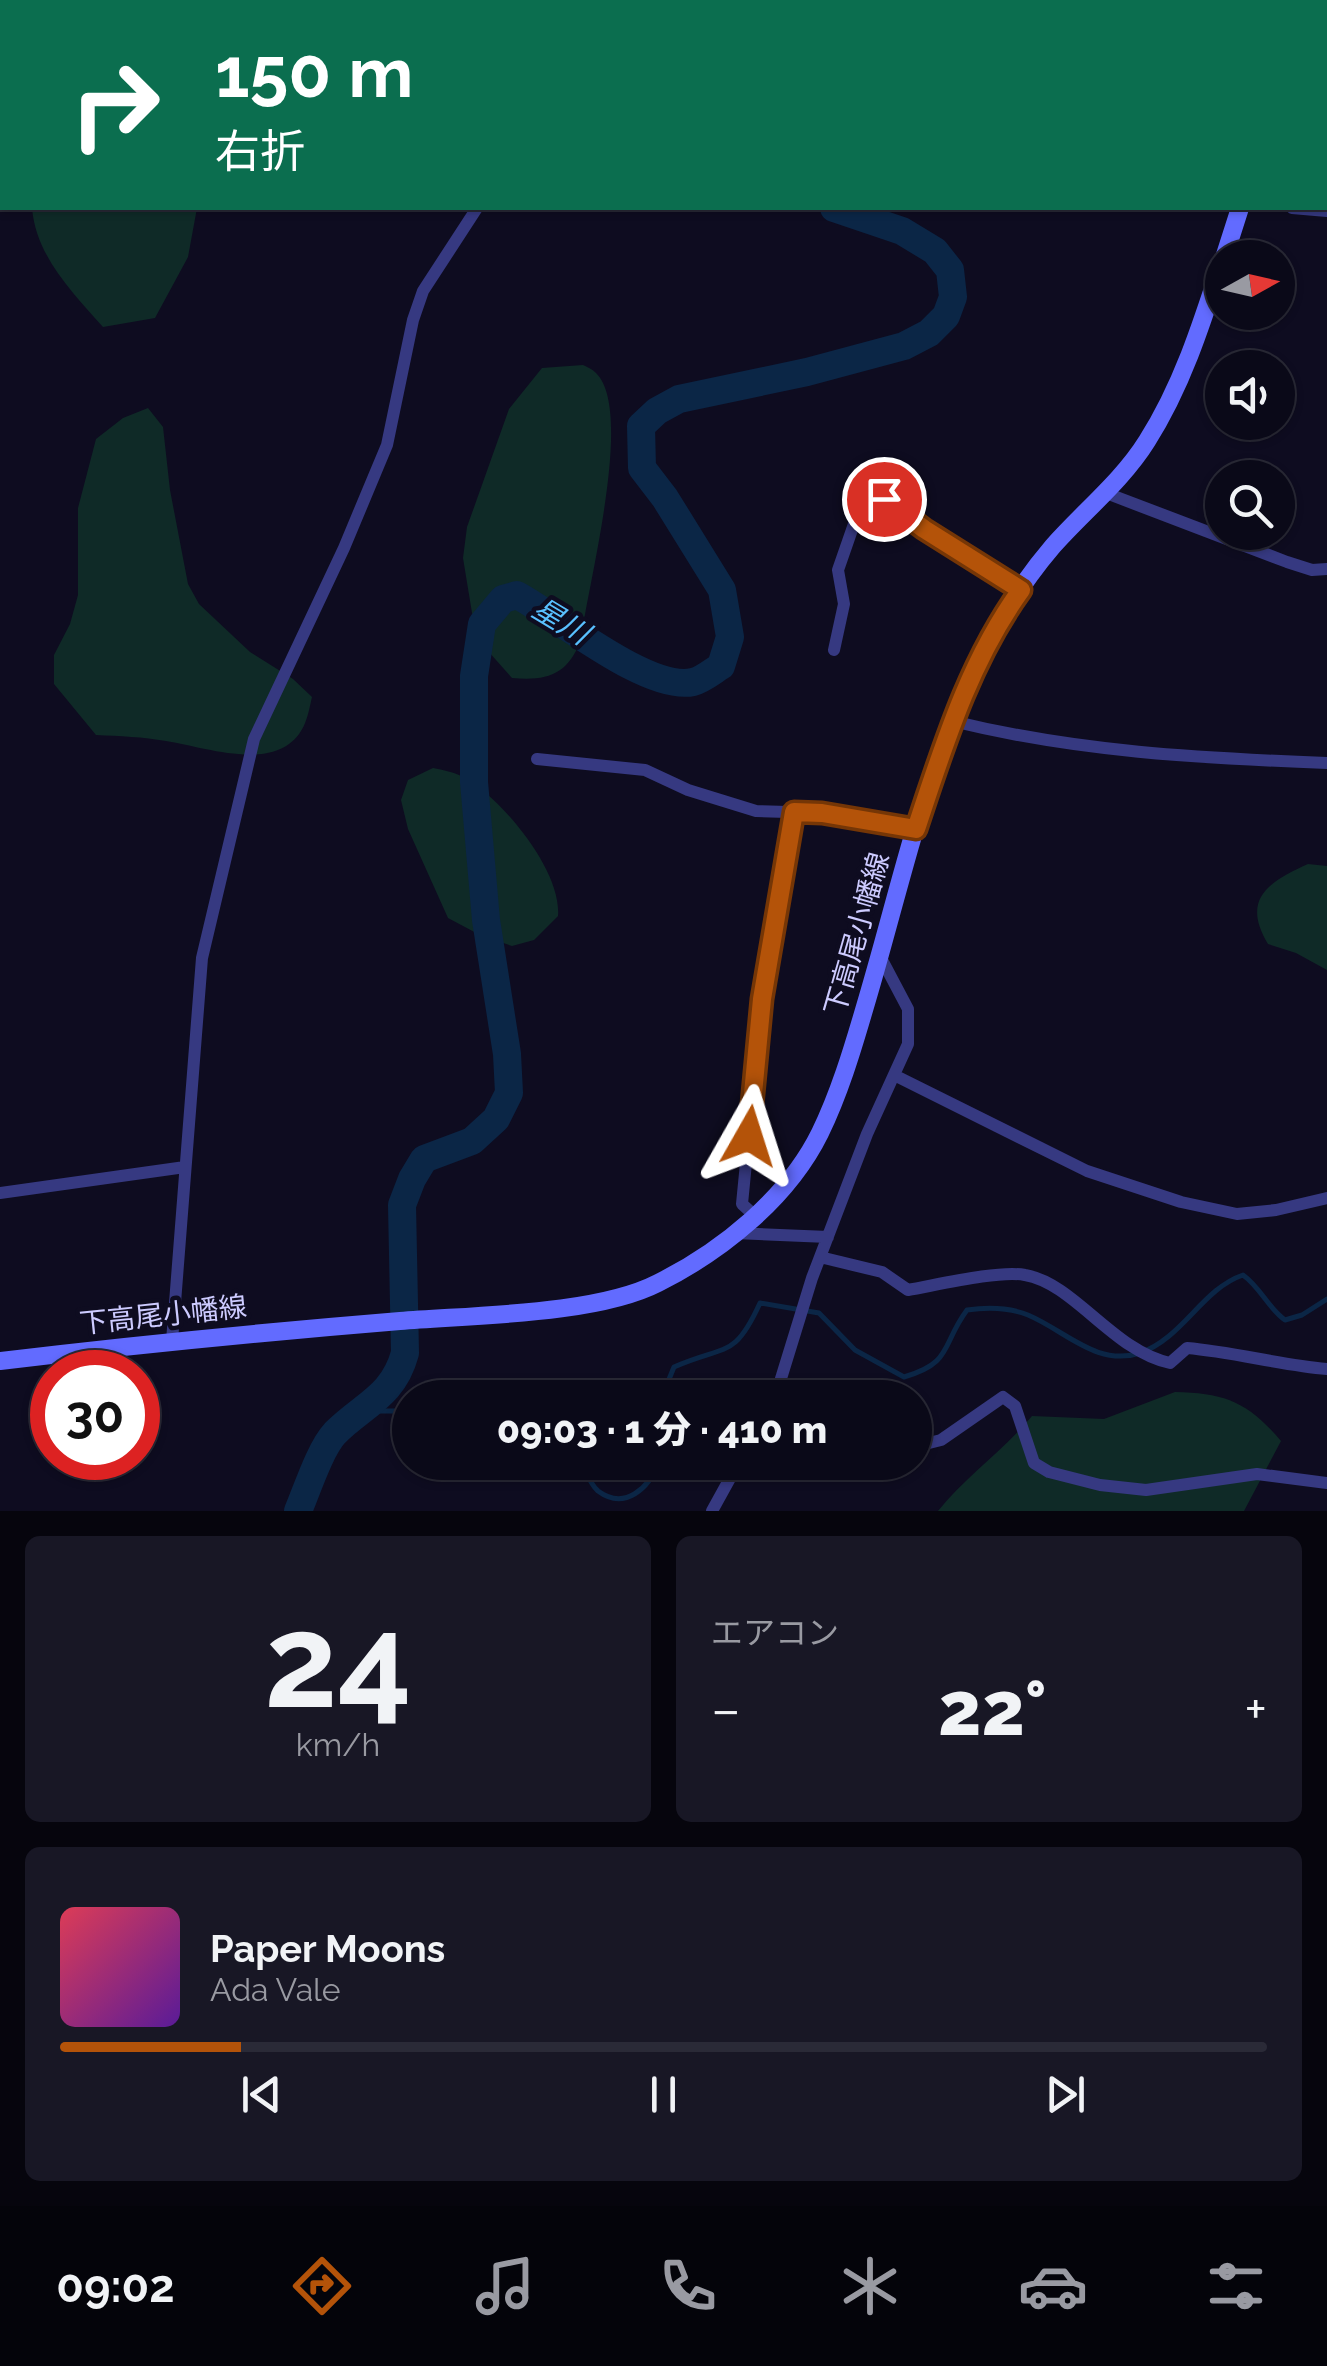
<!DOCTYPE html>
<html lang="ja">
<meta charset="utf-8">
<style>
body{margin:0;font-family:Raleway,"Noto Sans JP",sans-serif;background:#181725;color:#f1f3f6;height:100vh;display:flex;flex-direction:column;font-size:38px;white-space:nowrap}
*{box-sizing:border-box;margin:0}
p{font-size:32px;color:#999aa2}
.icon{flex:none;width:55px;height:55px;fill:none;stroke:currentColor;stroke-width:2;stroke-linecap:round;stroke-linejoin:round}
.map{position:relative;height:1511px;overflow:hidden}
.sheet{display:flex;flex-direction:column;gap:25px;padding:25px;background:#06050d;flex:1}
.sheet>*{flex:none}
.guide{position:absolute;left:0px;top:0px;width:1328px;height:210px;box-shadow:0 2px 8px #0004,0 0 0 2px #2a2a37;background:#0b6e4f;color:#fff;overflow:hidden}
.needle{width:65px;rotate:82deg}
.buttons{position:absolute;left:1205px;top:240px;display:grid;gap:20px}
.buttons a{display:grid;place-items:center;width:90px;height:90px;border-radius:50%;background:#0a0918;box-shadow:0 2px 8px #0004,0 0 0 2px #2a2a37;font-size:50px}
.speed{position:absolute;left:30px;top:1350px;display:flex;gap:20px;font-size:50px;font-weight:700;text-align:center}
.speed>*{display:grid;place-content:center;width:130px;height:130px;border-radius:50%;background:#0a0918;box-shadow:0 2px 8px #0004,0 0 0 2px #2a2a37;line-height:1}
.speed .limit{border:15px solid #d22;background:#fff;color:#111}
.pin{position:absolute;display:grid;place-items:center;width:85px;height:85px;color:#fff;margin:-42px;border:5px solid #fff;border-radius:50%;box-shadow:0 2px 10px #0007}
.me{position:absolute;width:110px;margin:-55px;rotate:6deg;stroke-linejoin:round;filter:drop-shadow(0 0 8px #0008)}
.turn{display:flex;align-items:center;gap:35px;height:210px;padding:0 50px;font-size:45px}
.turn .icon{width:130px;height:130px;stroke-width:2.5}
.turn b{display:block;font-size:70px;line-height:85px}
.big{font-size:75px;font-weight:800;line-height:1.1}
.sheet .tile{flex:1;display:flex;flex-direction:column;justify-content:center;gap:15px;min-width:0;padding:0 35px;border-radius:15px;background:#181725}
.sheet .dial{align-items:center;gap:0}
.dial b{font-size:130px;line-height:1}
.song{display:flex;align-items:center;gap:30px}
.cover{width:120px;height:120px;border-radius:15px;background:linear-gradient(135deg,hsl(350 70% 55%),hsl(270 70% 35%))}
.played{height:10px;border-radius:5px;background:linear-gradient(90deg,#b45309 15%,#2a2a37 15%)}
.keys{display:flex;justify-content:space-around;direction:ltr}
.heat{display:flex;justify-content:space-between;align-items:center;font-size:55px;direction:ltr}
.sheet .tiles{flex:1;display:grid;gap:25px;grid-template-columns:1fr 1fr}
.tile:last-child{grid-column:span 2}
.trip{position:absolute;left:392px;top:1380px;width:540px;height:100px;border-radius:50px;background:#0a0918;box-shadow:0 2px 8px #0004,0 0 0 2px #2a2a37;font-weight:800;line-height:100px;text-align:center}
.tab-bar{display:flex;height:160px;justify-content:space-around;align-items:center;background:#04040a;color:#999aa2}
.tab-bar .icon{width:70px;height:70px}
.tab-bar .selected{color:#b45309}
.tab-bar b{font-size:45px;color:#f1f3f6}
.map>svg:first-child{display:block}
.green{fill:#0f2a27}
.lines{fill:none;stroke-linecap:round;stroke-linejoin:round}
.stream{stroke:#0b2646;stroke-width:5}
.river{stroke:#0b2646;stroke-width:28}
.street{stroke:#363981;stroke-width:12}
.secondary{stroke:#626bff;stroke-width:18}
.route-casing{stroke:#753606;stroke-width:25}
.route{stroke:#b45309;stroke-width:18}
.labels{text-anchor:middle;dominant-baseline:central;stroke-width:9;stroke-linejoin:round;paint-order:stroke}
.street-label{font-size:28px;fill:#cdcbff;stroke:#0e0c20}
.water-label{font-size:30px;font-style:italic;fill:#59c0ff;stroke:#0e0c20}
</style>
<div class="map">
<svg width="1327" height="1511" viewBox="0 0 1327 1511">
<rect width="100%" height="100%" fill="#0e0c20"/>
<!-- green -->
<path class="green" d="M32 208H197L188 257 155 318 103 327C72 292 36 256 32 208Z
M583 365C587 367 592 369 596 373 635 411 587 587 581 640 567 675 548 681 512 678L488 651 474 625 463 558 467 527 509 409 542 368Z
M148 408 163 427 170 490 188 584 199 604 250 652 293 679 312 697C308 715 305 733 289 744 258 767 199 746 166 741 143 737 120 736 96 735L54 684V655L70 624 78 595V508L96 439 123 418Z
M433 768C443 770 454 772 463 777 502 798 562 871 558 916L534 940 512 946 480 935 448 918 408 829 401 800 408 780Z
M1308 864 1327 866V970L1296 953 1268 944C1241 899 1268 882 1308 864Z
M1175 1392C1225 1393 1248 1402 1281 1441L1244 1511H938C966 1476 1003 1451 1032 1416L1104 1419Z"/>
<g class="lines">
<!-- stream -->
<path class="stream" d="M666 1398 665 1389 674 1367C726 1344 734 1360 760 1303L819 1313 855 1350 904 1377C953 1363 941 1345 967 1310 988 1307 1008 1307 1028 1315 1066 1331 1097 1367 1140 1353 1183 1338 1202 1289 1243 1275 1261 1288 1268 1308 1285 1320L1302 1315 1327 1299
M368 1407 379 1411H410
M581 1462C586 1472 590 1484 598 1491 625 1511 649 1488 659 1462"/>
<!-- river -->
<path class="river" d="M298 1511C307 1490 320 1449 335 1433 364 1404 393 1397 405 1353L402 1205 412 1179 424 1159 472 1141 496 1119 509 1093 507 1054 486 920 474 782V676L482 624 503 599 517 595C558 617 648 692 693 682 702 680 713 671 721 666L730 637 722 590 665 498 642 468 641 426 657 411 679 399 807 372 904 346 929 333 946 316 953 297 950 270 935 251 902 231 834 208"/>
<!-- street -->
<path class="street" d="M506 0 508 2
M1292 208 1327 211
M1106 493 1287 562 1312 570 1327 569
M834 650 844 604 838 570 862 501 884 499 924 529 1021 590
M952 721C1079 752 1197 758 1327 763
M537 759 645 770 688 790 756 811 822 813 917 829
M894 1075 1087 1171 1181 1202 1237 1214 1276 1210 1327 1198
M0 1193 185 1167
M754 1215 742 1204 762 999 794 812
M735 1233 828 1237
M820 1257 882 1272 908 1290C937 1285 999 1270 1025 1275 1074 1283 1113 1351 1170 1363L1187 1348C1234 1352 1280 1365 1327 1369
M172 1341 202 958 254 739 344 548 387 445 413 320 423 291 477 208
M775 1398 812 1278 867 1134 908 1044V1009L880 956
M915 1441 921 1445 941 1440 1003 1397 1015 1406 1034 1463 1049 1472 1100 1485 1146 1490 1257 1474 1327 1483
M712 1511 739 1462"/>
<!-- secondary -->
<path class="secondary" d="M991 0 999 2
M1307 2 1308 0
M1224 258 1240 208
M0 1361C133 1345 266 1332 400 1321 472 1315 596 1315 658 1283 722 1251 788 1198 820 1133 839 1094 852 1051 864 1010 896 904 920 789 965 688 988 638 1017 588 1053 546 1084 511 1122 481 1147 441 1182 386 1202 323 1222 261"/>
</g>
<g class="lines">
<!-- route casing -->
<g class="route-casing">
<path id="route" d="M749 1136 762 999 794 812 822 813 916 829C944 745 969 662 1021 590L924 529 884 499"/>
</g>
<!-- route -->
<use href="#route" class="route"/>
</g>
<g class="labels">
<!-- street labels -->
<g class="street-label">
<text transform="translate(857 934) rotate(-74)">下高尾小幡線</text>
<text transform="translate(163 1315) rotate(-6)">下高尾小幡線</text>
</g>
<!-- water labels -->
<g class="water-label">
<text transform="translate(561 621) rotate(31)">星川</text>
</g>
</g>
</svg>
<div class="buttons">
<a><svg class="needle" viewBox="-14 -14 28 28"><path d="M0-13l5 13h-10z" fill="#e53935"/><path d="M0 13l5-13h-10z" fill="#999aa2"/></svg></a>
<a><svg class="icon" aria-label="sound" viewBox="0 0 24 24"><path d="M4 9h4l5-4v14l-5-4H4zM17 9q2 3 0 6"/></svg></a>
<a><svg class="icon" aria-label="search" viewBox="0 0 24 24"><circle cx="10" cy="10" r="6"/><path d="M15 15l6 6"/></svg></a>
</div>
<div class="speed"><div class="limit">30</div></div>
<div class="pin" style="left:884px;top:499px;background:#d93025"><svg class="icon" aria-label="arrive" viewBox="0 0 24 24"><path d="M6 21V4h12l-3 4 3 4H6"/></svg></div>
<svg class="me" style="left:749px;top:1136px" viewBox="-20 -20 40 40"><path d="M0-17L14 15 0 8-14 15z" fill="#b45309" stroke="#fff" stroke-width="4"/></svg>
<div class="trip">09:03 · 1 分 · 410 m</div>
<div class="guide">
<div class="turn"><svg class="icon" aria-label="right" viewBox="0 0 24 24"><path d="M7 20v-9h11M14 6l5 5-5 5"/></svg><div><b>150 m</b>右折</div></div>
</div>
</div>
<section class="sheet">
<div class="tiles">
<div class="tile dial"><b>24</b><p>km/h</p></div>
<div class="tile"><p>エアコン</p>
<div class="heat"><a>−</a><b class="big">22°</b><a>+</a></div>
</div>
<div class="tile">
<div class="song"><i class="cover"></i><div><b>Paper Moons</b><p>Ada Vale</p></div></div>
<div class="played"></div>
<div class="keys"><svg class="icon" aria-label="previous" viewBox="0 0 24 24"><path d="M18 5L8 12l10 7zM5 5v14"/></svg><svg class="icon" aria-label="pause" viewBox="0 0 24 24"><path d="M8 5v14M16 5v14"/></svg><svg class="icon" aria-label="next" viewBox="0 0 24 24"><path d="M6 5l10 7-10 7zM19 5v14"/></svg></div>
</div>
</div>
</section>
<nav class="tab-bar">
<b>09:02</b>
<svg class="icon selected" aria-label="directions" viewBox="0 0 24 24"><path d="M12 3l9 9-9 9-9-9zM9 14v-3h6M13 9l2 2-2 2"/></svg>
<svg class="icon" aria-label="music" viewBox="0 0 24 24"><path d="M9 18V5l10-2v13"/><circle cx="6" cy="18" r="3"/><circle cx="16" cy="16" r="3"/></svg>
<svg class="icon" aria-label="phone" viewBox="0 0 24 24"><path d="M5 4h4l2 5-3 2q2 4 5 5l2-3 5 2v4C11 20 4 13 5 4z"/></svg>
<svg class="icon" aria-label="climate" viewBox="0 0 24 24"><path d="M12 3v18M4 7l16 10M4 17L20 7"/></svg>
<svg class="icon" aria-label="car" viewBox="0 0 24 24"><path d="M5 17H2v-5l4-1 3-4h7l3 4 3 1v5h-3M9 17h6M6 11h13"/><circle cx="7" cy="17" r="2"/><circle cx="17" cy="17" r="2"/></svg>
<svg class="icon" aria-label="filters" viewBox="0 0 24 24"><path d="M4 7h16M4 17h16"/><circle cx="9" cy="7" r="2"/><circle cx="15" cy="17" r="2"/></svg>
</nav>
